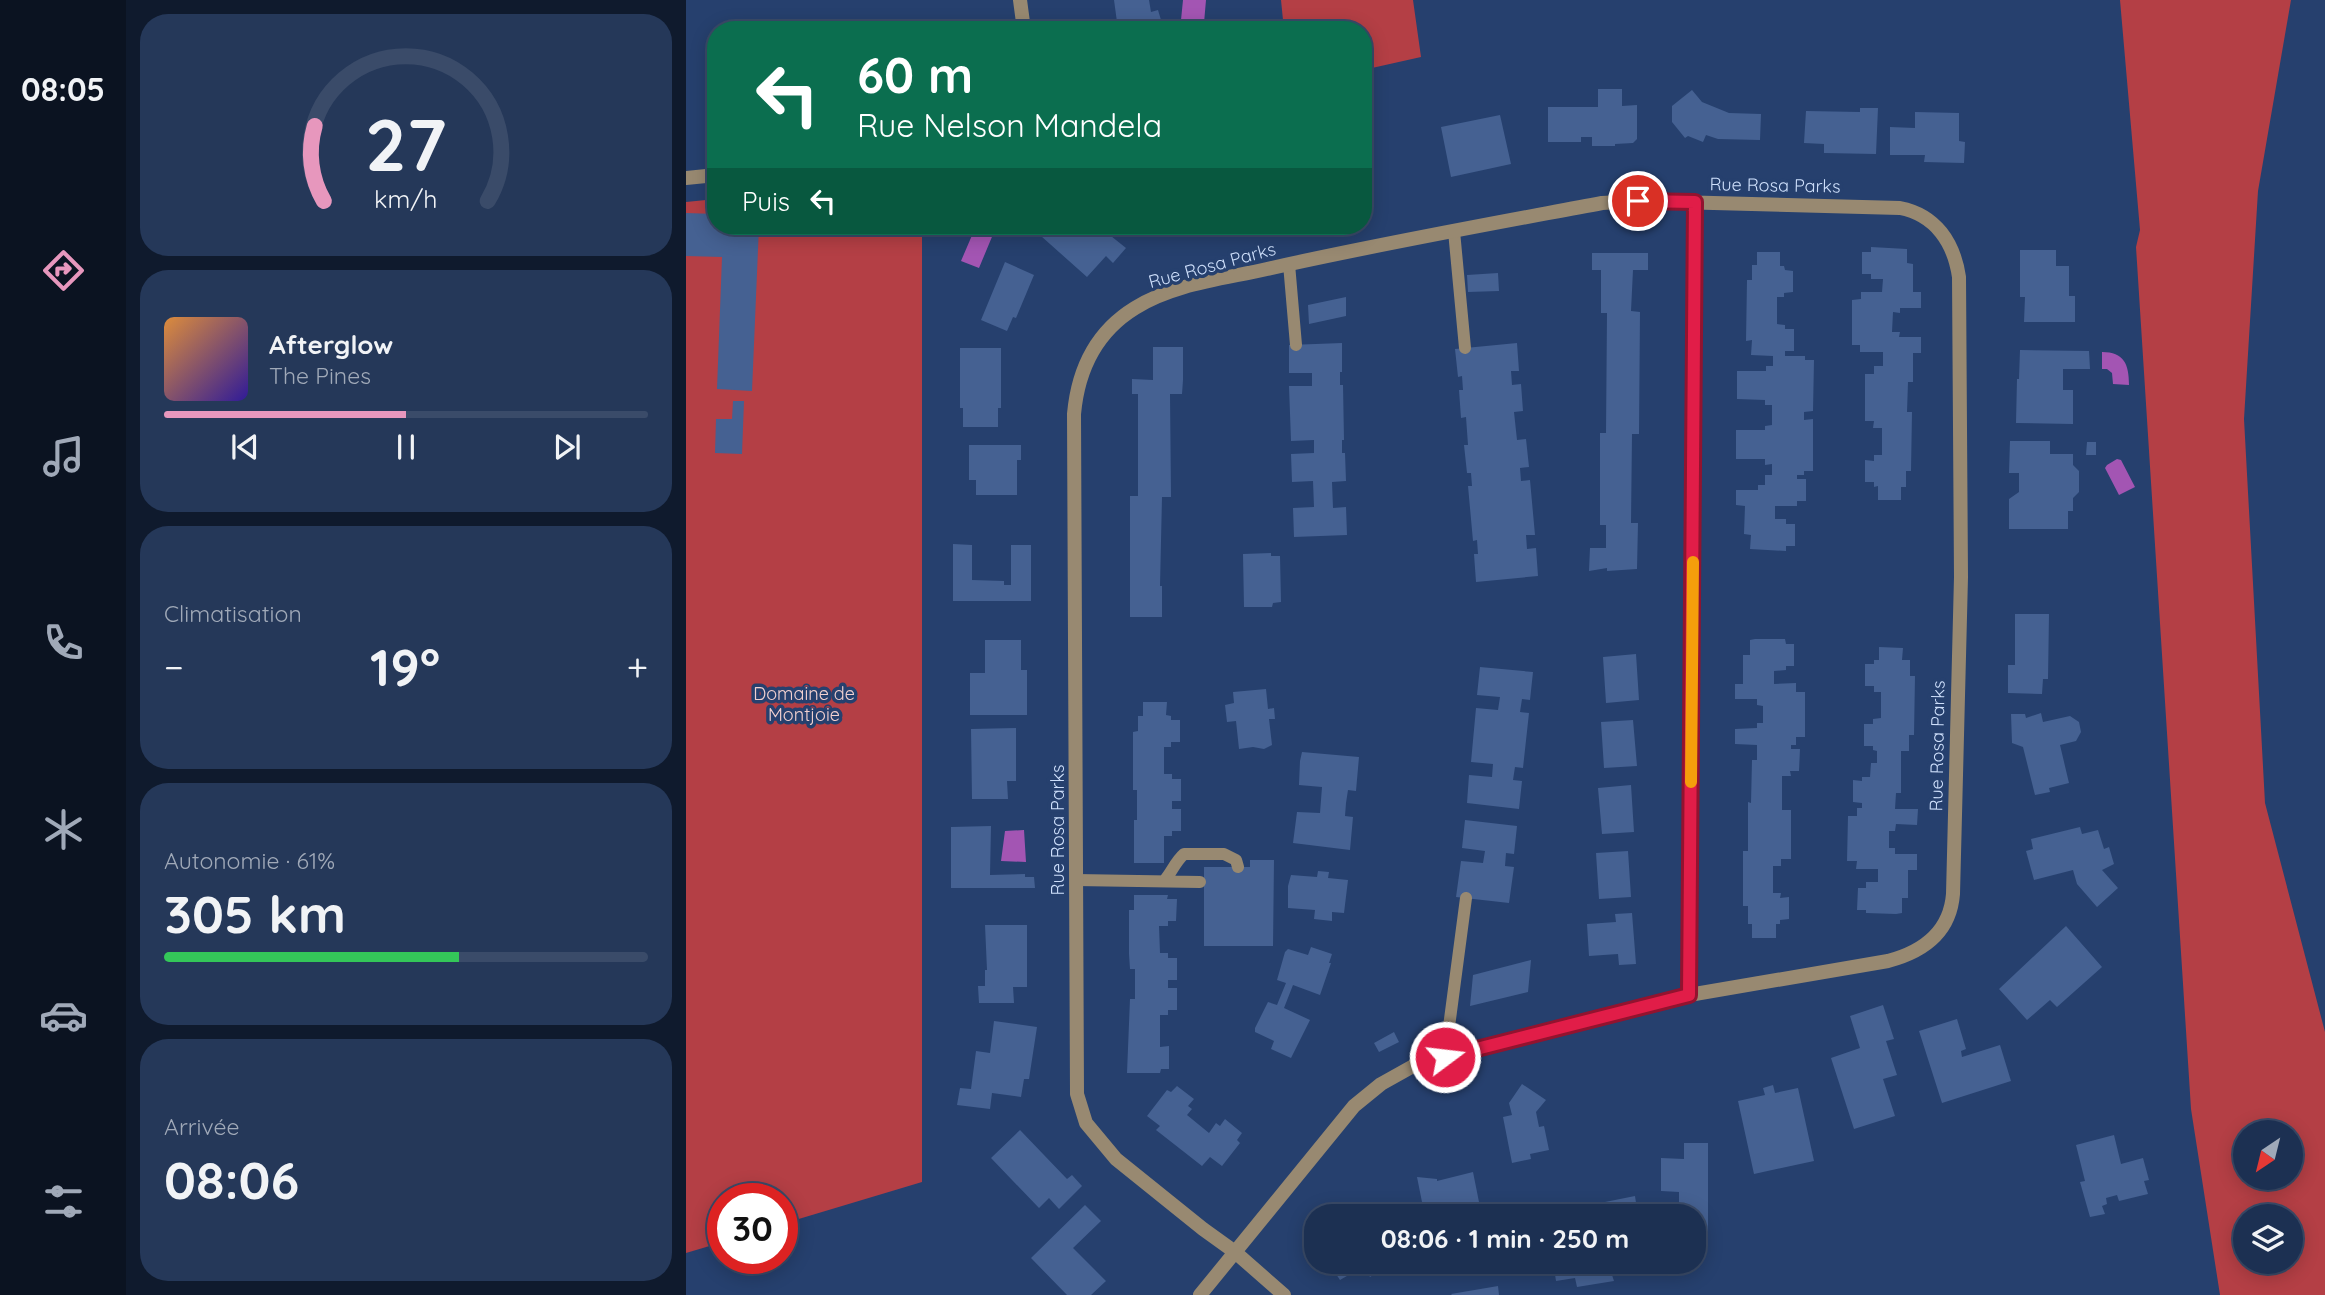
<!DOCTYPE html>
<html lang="fr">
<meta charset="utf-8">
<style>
body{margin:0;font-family:Quicksand,sans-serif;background:#253859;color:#f1f3f6;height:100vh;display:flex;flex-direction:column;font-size:26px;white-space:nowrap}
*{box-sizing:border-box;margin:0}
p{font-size:23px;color:#a0a9b8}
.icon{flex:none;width:38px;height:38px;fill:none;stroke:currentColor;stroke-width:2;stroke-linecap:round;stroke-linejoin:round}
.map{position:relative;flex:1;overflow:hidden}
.drawer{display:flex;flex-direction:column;gap:14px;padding:14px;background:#0f1a2d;width:560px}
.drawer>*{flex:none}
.top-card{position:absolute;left:21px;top:21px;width:665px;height:214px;border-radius:28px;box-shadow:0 4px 18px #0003,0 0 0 2px #3a4b69;background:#0b6e4f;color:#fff;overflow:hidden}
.needle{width:46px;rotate:215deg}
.controls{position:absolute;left:1547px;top:1120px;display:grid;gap:14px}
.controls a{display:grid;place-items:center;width:70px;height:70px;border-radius:50%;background:#1c3052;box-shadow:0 4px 18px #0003,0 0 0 2px #3a4b69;font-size:35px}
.speed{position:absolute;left:21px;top:1183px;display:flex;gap:14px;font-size:35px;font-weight:700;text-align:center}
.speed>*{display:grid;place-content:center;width:91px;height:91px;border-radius:50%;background:#1c3052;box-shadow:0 4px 18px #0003,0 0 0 2px #3a4b69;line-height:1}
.speed .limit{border:10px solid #d22;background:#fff;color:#111}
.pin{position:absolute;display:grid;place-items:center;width:60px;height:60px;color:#fff;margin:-30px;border:4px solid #fff;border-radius:50%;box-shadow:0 2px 7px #0007}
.me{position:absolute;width:77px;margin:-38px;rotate:75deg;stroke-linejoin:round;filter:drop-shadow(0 0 5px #0008)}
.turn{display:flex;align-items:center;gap:24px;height:147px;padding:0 35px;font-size:32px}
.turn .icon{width:91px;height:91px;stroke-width:2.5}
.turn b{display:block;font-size:49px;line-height:60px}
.then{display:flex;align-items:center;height:66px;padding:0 35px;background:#0003;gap:14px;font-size:26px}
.big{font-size:52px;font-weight:800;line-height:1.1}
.drawer .tile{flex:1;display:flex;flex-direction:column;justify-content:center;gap:10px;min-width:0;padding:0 24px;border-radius:28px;background:#253859}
.drawer .dial{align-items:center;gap:0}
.dial svg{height:182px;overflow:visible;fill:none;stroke:#3a4b69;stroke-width:7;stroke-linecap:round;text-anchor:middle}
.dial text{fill:#f1f3f6;stroke:none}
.song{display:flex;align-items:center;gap:21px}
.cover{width:84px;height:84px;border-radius:10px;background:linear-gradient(135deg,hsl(30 70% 55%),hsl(250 70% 35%))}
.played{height:7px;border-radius:4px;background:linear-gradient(90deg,#e797bd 50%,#3a4b69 50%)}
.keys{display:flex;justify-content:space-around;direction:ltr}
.heat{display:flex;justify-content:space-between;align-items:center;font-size:38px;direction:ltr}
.charge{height:10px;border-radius:5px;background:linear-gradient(90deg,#34c759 61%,#3a4b69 0)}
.trip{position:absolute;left:618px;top:1204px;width:402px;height:70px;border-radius:28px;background:#1c3052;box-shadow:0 4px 18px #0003,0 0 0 2px #3a4b69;font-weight:800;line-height:70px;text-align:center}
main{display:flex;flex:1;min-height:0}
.tabs{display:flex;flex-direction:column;width:126px;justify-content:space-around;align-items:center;background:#0b1321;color:#a0a9b8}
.tabs .icon{width:49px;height:49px}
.tabs .active{color:#e797bd}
.tabs b{font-size:32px;color:#f1f3f6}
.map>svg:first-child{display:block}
.green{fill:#b43f45;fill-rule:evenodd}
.water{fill:#a355b3}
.building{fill:#456192}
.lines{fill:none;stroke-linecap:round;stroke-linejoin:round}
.lane{stroke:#988971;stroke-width:12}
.street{stroke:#988971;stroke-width:14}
.route-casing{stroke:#92132f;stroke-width:18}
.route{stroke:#e11d48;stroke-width:12}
.slow{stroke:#f59e0b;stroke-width:12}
.labels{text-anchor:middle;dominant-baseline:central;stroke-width:7;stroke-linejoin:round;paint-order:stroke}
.street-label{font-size:18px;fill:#cedffb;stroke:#26406e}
.park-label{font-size:18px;fill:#f3d1d0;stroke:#26406e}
</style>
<main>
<nav class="tabs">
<b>08:05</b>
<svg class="icon active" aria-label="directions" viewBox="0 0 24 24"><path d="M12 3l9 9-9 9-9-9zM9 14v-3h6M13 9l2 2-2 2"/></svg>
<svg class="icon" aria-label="music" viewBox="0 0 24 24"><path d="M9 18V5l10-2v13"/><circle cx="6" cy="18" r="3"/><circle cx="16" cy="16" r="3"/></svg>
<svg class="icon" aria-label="phone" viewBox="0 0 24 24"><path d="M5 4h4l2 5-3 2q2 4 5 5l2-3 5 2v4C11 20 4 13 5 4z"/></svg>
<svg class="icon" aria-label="climate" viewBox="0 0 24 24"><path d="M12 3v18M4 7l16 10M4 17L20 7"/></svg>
<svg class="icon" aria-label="car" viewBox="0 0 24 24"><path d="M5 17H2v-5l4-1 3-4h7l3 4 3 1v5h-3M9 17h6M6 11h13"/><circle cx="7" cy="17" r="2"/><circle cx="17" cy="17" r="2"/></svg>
<svg class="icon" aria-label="filters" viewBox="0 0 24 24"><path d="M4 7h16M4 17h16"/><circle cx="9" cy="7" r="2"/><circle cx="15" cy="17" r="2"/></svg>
</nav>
<section class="drawer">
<div class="tile dial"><svg viewBox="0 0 100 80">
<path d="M14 69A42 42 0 1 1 86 69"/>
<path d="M14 69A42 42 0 0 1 10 36" stroke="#e797bd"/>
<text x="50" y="56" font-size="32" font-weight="700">27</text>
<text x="50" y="72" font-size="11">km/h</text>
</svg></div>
<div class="tile">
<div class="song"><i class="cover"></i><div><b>Afterglow</b><p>The Pines</p></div></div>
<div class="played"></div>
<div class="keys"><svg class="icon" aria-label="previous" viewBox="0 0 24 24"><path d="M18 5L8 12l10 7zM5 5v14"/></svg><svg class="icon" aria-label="pause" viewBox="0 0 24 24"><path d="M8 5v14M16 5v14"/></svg><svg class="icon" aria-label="next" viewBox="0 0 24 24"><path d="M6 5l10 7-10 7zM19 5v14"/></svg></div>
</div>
<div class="tile"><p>Climatisation</p>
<div class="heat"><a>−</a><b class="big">19°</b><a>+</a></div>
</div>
<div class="tile"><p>Autonomie · 61%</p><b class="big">305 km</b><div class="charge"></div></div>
<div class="tile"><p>Arrivée</p><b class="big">08:06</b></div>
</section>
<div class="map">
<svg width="1639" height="1295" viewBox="0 0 1639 1295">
<rect width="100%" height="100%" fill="#26406e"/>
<!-- green -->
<path class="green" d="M595 0H727L735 57 677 70V30H598Z
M1434 0H1605L1572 191 1558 419 1579 803 1639 1032V1295H1534L1505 1109 1450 247 1454 230ZM1559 1132H1605V1178H1559ZM1559 1216H1605V1262H1559Z
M30 199V226H236V1182L96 1224V1199H37V1242L0 1253V202Z"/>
<!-- water -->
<path class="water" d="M497 0H520L518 23 495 20Z
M290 226 308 232 293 268 275 261Z
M1416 352C1438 352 1443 364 1443 385L1427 384 1426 373 1421 369H1416Z
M1431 459 1435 460 1449 487 1433 495 1419 468 1421 465Z
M338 830 340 862 315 861 319 831Z"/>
<!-- building -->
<path class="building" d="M428 0H463L465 12 472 10 478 30H448L446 19 431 22Z
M912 89H936V106L951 105V139L947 143 929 144V146H906V137H895V142H862V107H912Z
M1006 90 1016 102 1043 113 1075 114 1074 140 1032 139 1020 135 1017 142 1002 136 999 138 986 122V106Z
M1174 108H1192L1190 154 1138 153V144L1118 143 1120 111 1174 112Z
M1229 112 1273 113V141L1279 142 1278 163 1238 162 1239 155H1204V127L1229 128Z
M814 115 825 164 765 177 755 127Z
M0 213 30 214V226H73L66 391 31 389 36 257 0 256Z
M349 226H422L429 232 425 236 440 248 427 263 420 256 401 277 346 228Z
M466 226H536L537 229 499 237 497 231 468 237Z
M1185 247 1221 249V263L1227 264V292H1235V308H1214V313L1207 312 1206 332H1214L1213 337H1235V353H1227V382H1222L1221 412H1226L1225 471H1220V487H1215V500H1192V486L1188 487V482H1179V460L1188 461V455H1196V428H1187L1188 421H1179V374H1188V366H1197V352H1174V345H1166V300L1175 299V292H1196L1197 279H1185V274H1176V252H1185Z
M1334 250H1370V266H1383V296H1389V322H1338L1339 297H1334Z
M1071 252H1094V266H1098L1099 270 1107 271V292L1098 293V297H1091V324L1099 325V329H1108V351H1099V356H1119V360H1128L1127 411 1118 412V420L1127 419V471H1118V475H1111V479H1120V501H1111V506H1089V519H1100V524H1109V546H1100V551L1064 549 1065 535 1058 534 1059 506 1050 505V490H1072V485H1079V475H1086V464L1079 465V459H1050V430H1079V426L1086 425V405H1079V400L1051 399V371H1080V366H1087V356L1065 355 1066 340 1060 341 1061 280H1066V265H1071Z
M906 253H962V270H947L945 311 954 312 953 434H946L945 523H952L951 569 921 571V568L903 571 904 548H920V525H914V433H920L921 313H915V270H906Z
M319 262 348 275 330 318 327 317 321 331 295 320Z
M812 273 813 291 782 292 781 275Z
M660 297V316L623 324 622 305Z
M656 343V372H654V385H657L658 440H656V453H659L660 481 646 482 647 508 660 507 661 535 608 537 607 508 628 507 627 481 606 482 605 454 628 453V440L605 441 603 386H626V373H603V345Z
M831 343 833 371H825L826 385 835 384 837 411 828 412 831 440 840 439 843 467 834 468 835 481 844 480 849 535H840L841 549 850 548 852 576 790 582 788 554H792L791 540 787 541 782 486H786L785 473H781L778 445H782L780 417 775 418 773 390H777L776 376 772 377 769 349Z
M467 347H497V380L496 394H484L485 497H476L474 586H476V617H444V496H452V394H446V379L467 380Z
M274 348H315V408H312V427H277V408H274Z
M1334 350 1403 351 1404 369H1377V390H1387V424L1330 423 1331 379H1333Z
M47 401H58L56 454 29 453 30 419H46Z
M1324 441H1364V454H1387V465L1393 471V492L1387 498V511H1382V529H1323V499L1333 492V473H1323Z
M1401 442H1410V455H1400Z
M283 445H335V460H331V495H290V480H283Z
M267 544 286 545V580L318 581V585H325V545H345V601H267Z
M585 553V556H594L595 602 587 603 586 607H558L557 554Z
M1329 614H1363L1362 679H1357L1356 694 1322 693V665H1329Z
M1069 639H1099L1100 644H1108V666H1100V670L1088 671V684L1110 683V692H1119V737H1110V745H1105V749H1114L1113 771H1104L1105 776H1096V810H1105V859H1095V866H1087V893H1095L1094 898 1103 897V919L1094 920V924H1090V938H1066V924H1062V906H1057V851H1062V802L1065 803 1066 760H1071V745L1049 744V729L1071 728V723H1077V706L1071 705V699H1049V684H1057V655H1064V640Z
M299 640H335V670H341V715H284V673H299Z
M1193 647 1217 648 1216 660H1224V676H1229L1228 735H1223V751H1215V793H1210L1209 809H1232L1231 825 1210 824 1209 831H1203V848H1209V854H1231V870H1222V898H1216V913L1210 914 1180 913V910H1171L1172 888H1180V882H1192V869H1170L1171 861H1161L1162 816H1171V808H1176V803L1167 802V780L1176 781V777H1184L1185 763H1191V751L1187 750V746H1178V724H1187V719L1195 718V692H1188V686H1179V664H1188V660H1193Z
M950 654 953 700 920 703 917 657Z
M794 667 847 672 844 700 836 699 834 712 843 713 837 768 829 767 827 780 836 781 833 809 781 803 783 775 806 777 807 764 785 762 790 708 812 710 814 697 791 695Z
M580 689 582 709 588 708 589 719H583L586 745 578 749 567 747 553 749 550 721 541 722 539 705 548 703 547 692Z
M457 702H481L480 715 485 716V720H494V742H485V747H478V774H486V779H495V801H486V809H495V831H486V836H478V863H448V820H451V790H447V732L452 731V716H457Z
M1355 713 1357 722 1384 716 1393 722 1395 732 1390 741 1374 745 1383 783 1363 788 1364 792 1349 795 1337 747 1326 743 1325 714H1339L1340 718Z
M947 720 951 766 918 768 915 722Z
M330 728V781H321L322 799H286L285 729Z
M616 752 673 757 670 791 662 790 660 803 659 816 667 817 664 850 607 843 611 812 634 813 636 787 613 785 614 761Z
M945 785 948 832 916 834 912 788Z
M779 820 831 826 828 854 820 853 819 866 828 867 823 903 770 897 775 861 797 863 799 851 776 848Z
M305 826 304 875 339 874V877H348L349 888H265V827Z
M1394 827 1396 834 1412 830 1418 849 1423 847 1428 864 1416 870 1432 888 1411 907 1391 884 1387 870 1348 880 1340 851 1347 849 1345 839Z
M942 851 945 897 913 899 910 853Z
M564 860H588L587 946H518V867H564Z
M632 871 643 872 642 878 662 880 658 913 646 912V921L628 919 629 910 602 908V886L605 875 631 877Z
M448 895H482L481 899H491L490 921H482V926H473L474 953H482V958H491V980H482V988H491V1010H482V1015H474V1047L483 1046V1069H475L474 1073H441L444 999H449V969H444L443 954V910H448Z
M946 913 950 964 933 965 932 954 903 956 901 924 930 922 929 914Z
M299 925H341V987H327L328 1003H293L292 986H299V970H301Z
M1380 926 1416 967 1371 1007 1364 1000 1341 1020 1313 989Z
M625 947 646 954 643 963H645L634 995 607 985 598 1008 624 1020 605 1058 585 1049 588 1041 569 1032V1028L582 1002 591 1005 600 983 591 980 599 952 602 949 622 955Z
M845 960 842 992 784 1006 787 975Z
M1197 1005 1208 1039 1200 1041 1211 1075 1197 1079 1209 1116 1168 1129 1145 1058 1174 1048 1164 1016Z
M1271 1019 1280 1049 1275 1051 1276 1057 1314 1045 1325 1081 1256 1103 1233 1031Z
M308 1021 351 1027 343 1079H338L335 1097 306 1093 304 1109 271 1105 274 1088 285 1089 290 1051 304 1053Z
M708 1032 713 1042 693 1052 688 1043Z
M836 1084 860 1100 850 1112 853 1127 858 1126 863 1150 844 1154 845 1159 826 1163 817 1117 826 1115 823 1103Z
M1087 1085 1089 1093 1112 1088 1128 1161 1068 1174 1052 1101 1079 1095 1077 1088Z
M491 1086 508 1099 502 1106 506 1109 501 1115 523 1133 530 1123 534 1126 539 1119 556 1133 551 1140 554 1143 536 1166 524 1157 516 1166 470 1130 474 1126 461 1116 481 1090 485 1092Z
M334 1130 381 1179 386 1175 396 1186 373 1209 363 1198 353 1208 305 1158Z
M1428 1135 1435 1164 1457 1158 1463 1180 1458 1181 1462 1194 1433 1201 1431 1195 1420 1198 1421 1204 1416 1206 1419 1214 1404 1217 1394 1182 1399 1181 1390 1145Z
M998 1143H1022V1242H1008V1216H993V1192L975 1191V1158L998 1159Z
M787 1172 793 1202 750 1210 754 1216H722L737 1207 731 1177 751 1179V1181Z
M949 1196 952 1216H908L906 1214 905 1210 909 1204Z
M399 1205 415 1221 387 1248 420 1281 405 1295H381L345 1258Z
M642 1262H701L703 1265 684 1277 678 1266 654 1280Z
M867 1262H944L945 1271 926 1275 928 1281 891 1287 889 1278 870 1281Z
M812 1286 813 1295H766L765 1294Z"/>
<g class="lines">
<!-- lane -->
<path class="lane" d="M768 231 779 348
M603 264 610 345
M390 880 514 882
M478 881C486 872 489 862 498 854H538L550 860 552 867
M759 1057 780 898"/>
<!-- street -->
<path class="street" d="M334 0 338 30
M0 178 30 175
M1003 995 1009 202
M514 1295 668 1106 695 1084 729 1065 1003 995 1202 961C1236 952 1264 933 1267 894L1275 577 1273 277C1268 243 1250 215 1214 208L952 201 916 203C804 224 692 244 581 269 537 279 487 284 449 308 410 332 392 370 388 414L391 1094 400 1123 430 1159 517 1229 549 1252 598 1295"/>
</g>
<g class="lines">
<!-- route casing -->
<g class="route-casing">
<path id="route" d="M759 1057 1003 995 1009 202 952 201"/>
</g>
<!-- route -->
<use href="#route" class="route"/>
<!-- slow -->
<path class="slow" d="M1005 782 1007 562"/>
</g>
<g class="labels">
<!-- street labels -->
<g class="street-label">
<text transform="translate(1089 185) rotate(1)">Rue Rosa Parks</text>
<text transform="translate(526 265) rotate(-15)">Rue Rosa Parks</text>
<text transform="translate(1251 746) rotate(-89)">Rue Rosa Parks</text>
<text transform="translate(371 830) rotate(-90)">Rue Rosa Parks</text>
</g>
<!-- park labels -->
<g class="park-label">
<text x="118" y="693">Domaine de<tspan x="118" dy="21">Montjoie</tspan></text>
</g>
</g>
</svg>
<div class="controls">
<a><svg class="needle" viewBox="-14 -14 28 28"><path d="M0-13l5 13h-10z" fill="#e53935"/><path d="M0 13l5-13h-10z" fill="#a0a9b8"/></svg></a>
<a><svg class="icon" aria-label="layers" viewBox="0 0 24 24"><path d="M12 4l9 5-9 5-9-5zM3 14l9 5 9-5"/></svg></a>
</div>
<div class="speed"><div class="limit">30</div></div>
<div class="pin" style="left:952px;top:201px;background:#d93025"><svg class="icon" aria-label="arrive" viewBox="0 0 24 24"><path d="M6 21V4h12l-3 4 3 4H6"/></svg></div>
<svg class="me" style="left:759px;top:1057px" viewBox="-20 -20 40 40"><circle r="17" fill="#e11d48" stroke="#fff" stroke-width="3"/><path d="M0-11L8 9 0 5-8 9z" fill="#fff"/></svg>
<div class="trip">08:06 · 1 min · 250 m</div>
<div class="top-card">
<div class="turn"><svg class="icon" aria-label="left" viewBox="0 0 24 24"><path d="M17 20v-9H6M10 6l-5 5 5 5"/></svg><div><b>60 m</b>Rue Nelson Mandela</div></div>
<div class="then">Puis<svg class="icon" aria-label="left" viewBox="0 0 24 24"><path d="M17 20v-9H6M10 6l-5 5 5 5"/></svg></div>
</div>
</div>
</main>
